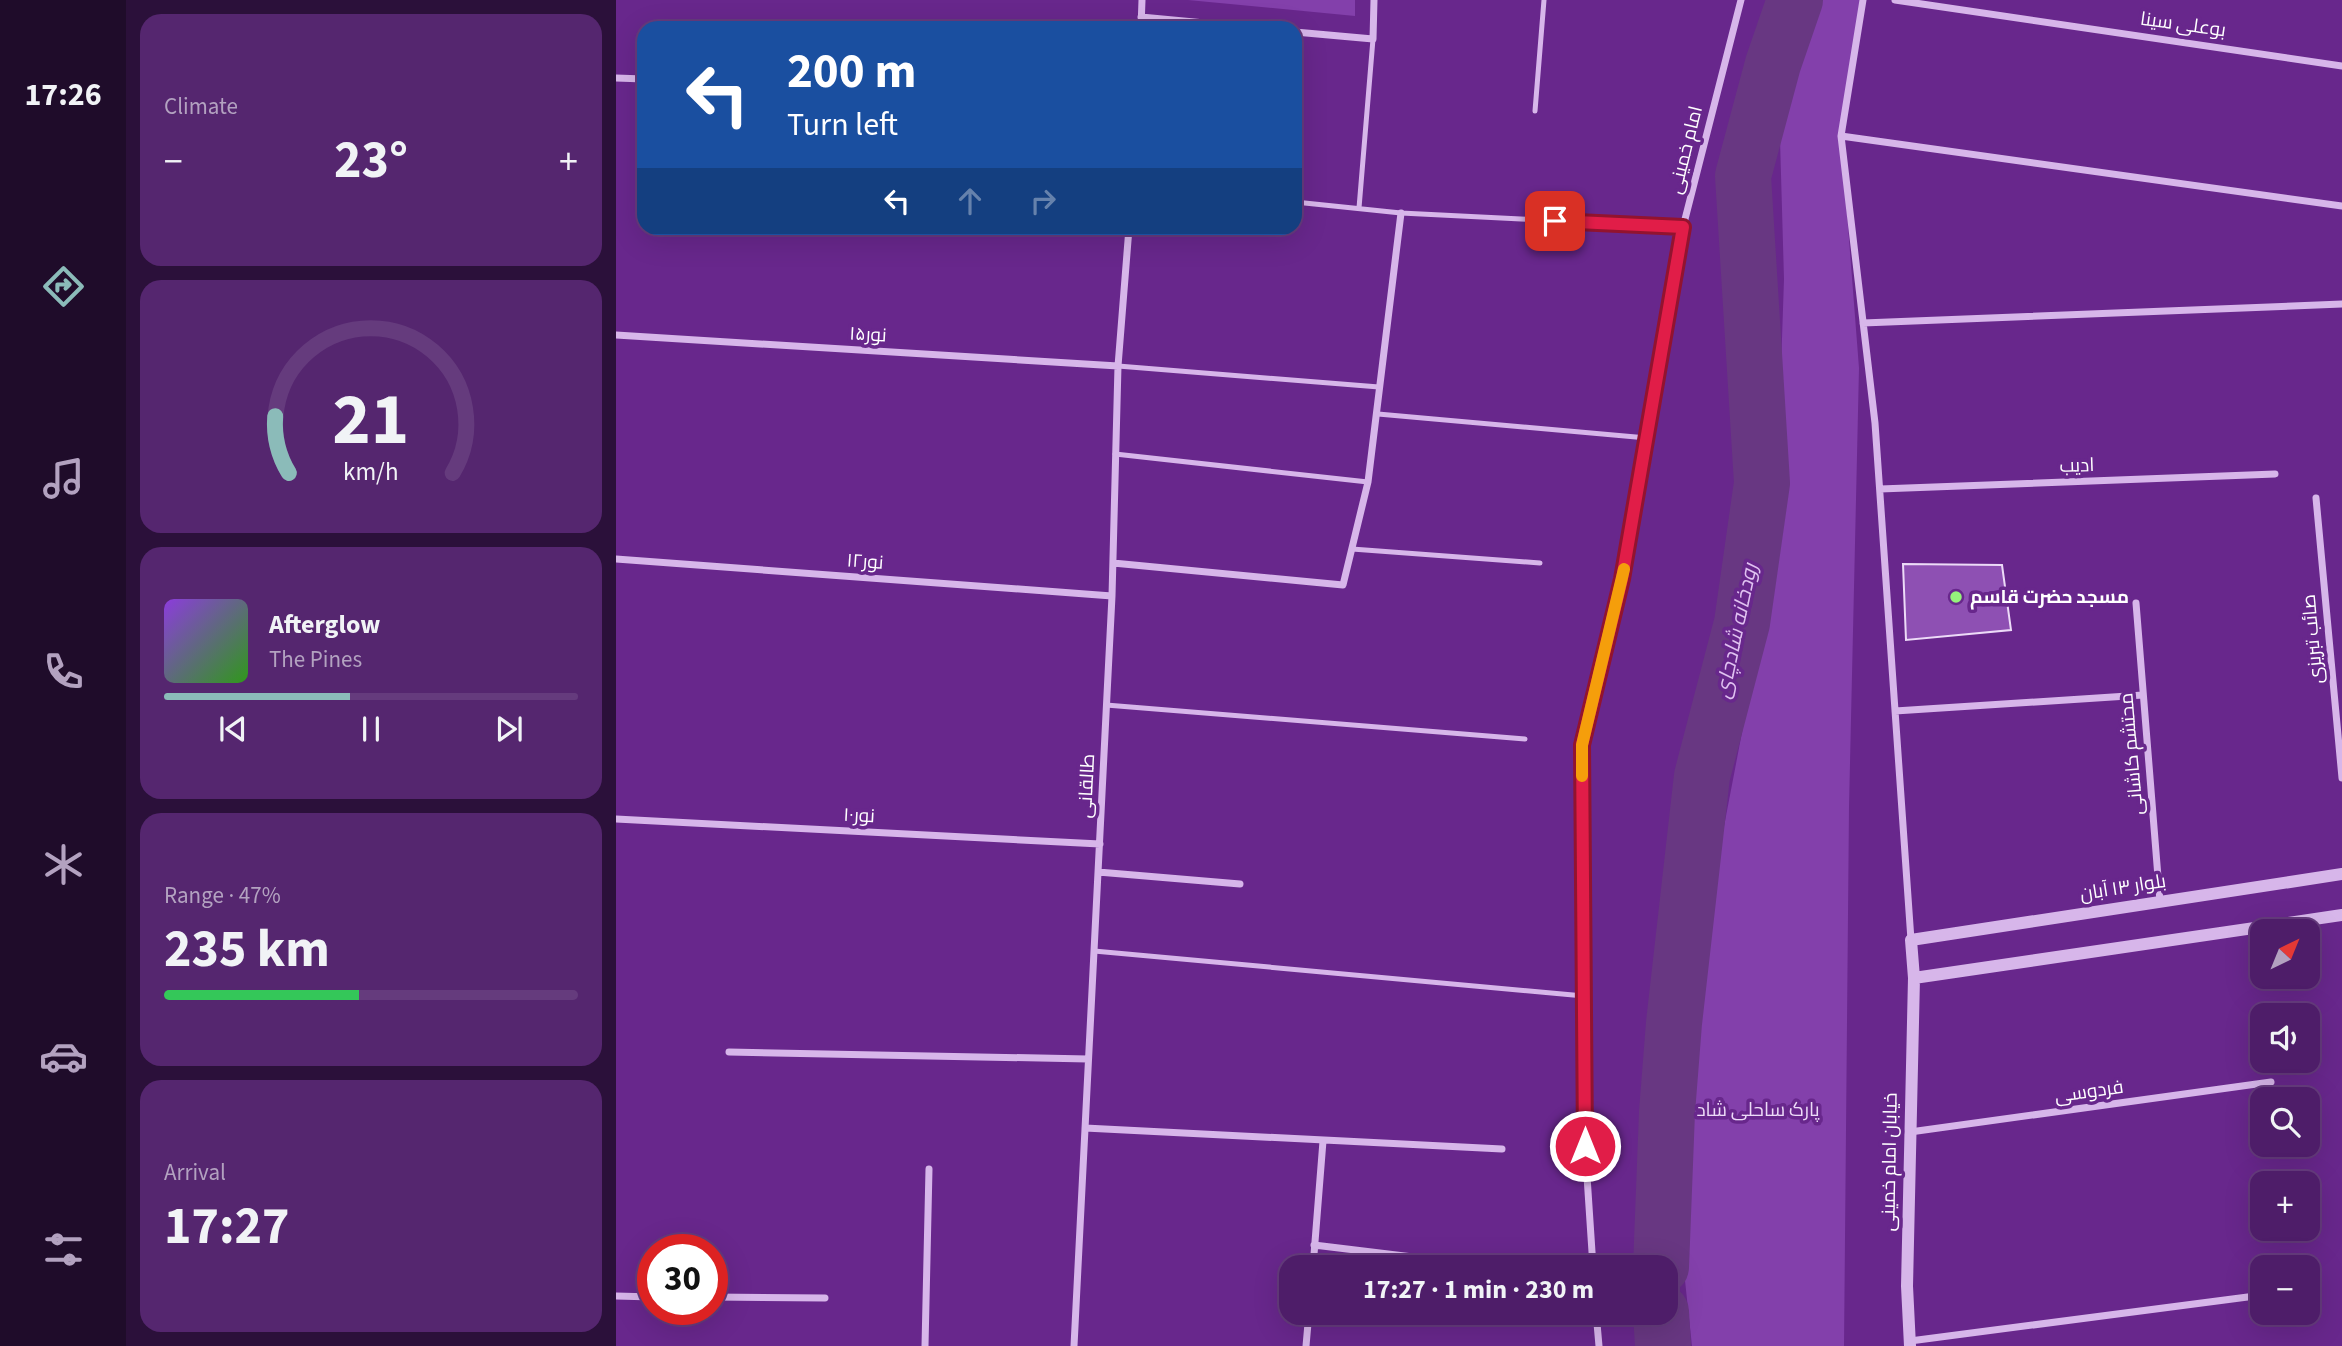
<!DOCTYPE html>
<meta charset="utf-8">
<style>
body{margin:0;font-family:"Source Sans 3",Cairo,sans-serif;background:#55266f;color:#f1f3f6;height:100vh;display:flex;flex-direction:column;font-size:26px;white-space:nowrap}
*{box-sizing:border-box;margin:0}
p{font-size:23px;color:#b3a2c0}
.icon{flex:none;width:38px;height:38px;fill:none;stroke:currentColor;stroke-width:2;stroke-linecap:round;stroke-linejoin:round}
.map{position:relative;flex:1;overflow:hidden}
.drawer{display:flex;flex-direction:column;gap:14px;padding:14px;background:#2b103a;width:490px}
.drawer>*{flex:none}
.guide{position:absolute;left:21px;top:21px;width:665px;height:214px;border-radius:21px;box-shadow:0 7px 28px #0002,0 0 0 2px #653b7d;background:#1a4fa0;color:#fff;overflow:hidden}
.needle{width:46px;rotate:43deg}
.controls{position:absolute;left:1634px;top:919px;display:grid;gap:14px}
.controls a{display:grid;place-items:center;width:70px;height:70px;border-radius:14px;background:#4e1d69;box-shadow:0 7px 28px #0002,0 0 0 2px #653b7d;font-size:35px}
.speed{position:absolute;left:21px;top:1234px;display:flex;gap:14px;font-size:35px;font-weight:700;text-align:center}
.speed>*{display:grid;place-content:center;width:91px;height:91px;border-radius:50%;background:#4e1d69;box-shadow:0 7px 28px #0002,0 0 0 2px #653b7d;line-height:1}
.speed .limit{border:10px solid #d22;background:#fff;color:#111}
.pin{position:absolute;display:grid;place-items:center;width:60px;height:60px;color:#fff;margin:-30px;border-radius:14px;box-shadow:0 4px 10px #0006}
.me{position:absolute;width:77px;margin:-38px;rotate:0deg;stroke-linejoin:round;filter:drop-shadow(0 0 5px #0008)}
.turn{display:flex;align-items:center;gap:24px;height:147px;padding:0 35px;font-size:32px}
.turn .icon{width:91px;height:91px;stroke-width:2.5}
.turn b{display:block;font-size:49px;line-height:60px}
.lanes{display:flex;align-items:center;height:66px;padding:0 35px;background:#0003;justify-content:center;gap:35px;direction:ltr}
.lanes .off{opacity:.35}
.big{font-size:52px;font-weight:700;line-height:1.1}
.drawer .card{flex:1;display:flex;flex-direction:column;justify-content:center;gap:10px;min-width:0;padding:0 24px;border-radius:21px;background:#55266f}
.drawer .dial{align-items:center;gap:0}
.dial svg{height:182px;overflow:visible;fill:none;stroke:#653b7d;stroke-width:7;stroke-linecap:round;text-anchor:middle}
.dial text{fill:#f1f3f6;stroke:none}
.song{display:flex;align-items:center;gap:21px}
.cover{width:84px;height:84px;border-radius:10px;background:linear-gradient(135deg,hsl(270 70% 55%),hsl(110 70% 35%))}
.played{height:7px;border-radius:4px;background:linear-gradient(90deg,#8bbbb9 45%,#653b7d 45%)}
.keys{display:flex;justify-content:space-around;direction:ltr}
.heat{display:flex;justify-content:space-between;align-items:center;font-size:38px;direction:ltr}
.charge{height:10px;border-radius:5px;background:linear-gradient(90deg,#34c759 47%,#653b7d 0)}
.trip{position:absolute;left:663px;top:1255px;width:399px;height:70px;border-radius:21px;background:#4e1d69;box-shadow:0 7px 28px #0002,0 0 0 2px #653b7d;font-weight:700;line-height:70px;text-align:center}
main{display:flex;flex:1;min-height:0}
.menu{display:flex;flex-direction:column;width:126px;justify-content:space-around;align-items:center;background:#1f0c2a;color:#b3a2c0}
.menu .icon{width:49px;height:49px}
.menu .selected{color:#8bbbb9}
.menu b{font-size:32px;color:#f1f3f6}
.map>svg:first-child{display:block}
.green{fill:#8340ab}
.lines{fill:none;stroke-linecap:round;stroke-linejoin:round}
.river{stroke:#683782;stroke-width:56}
.building{fill:#8e50b3;stroke:#eddbf8;stroke-width:2}
.service{stroke:#d7b6ea;stroke-width:5}
.minor{stroke:#d7b6ea;stroke-width:7}
.tertiary{stroke:#d7b6ea;stroke-width:12}
.route-casing{stroke:#92132f;stroke-width:18}
.route{stroke:#e11d48;stroke-width:12}
.slow{stroke:#f59e0b;stroke-width:12}
.poi-dot{fill:#95f27c;stroke:#68278c;stroke-width:2.5}
.labels{text-anchor:middle;dominant-baseline:central;stroke-width:7;stroke-linejoin:round;paint-order:stroke}
.street-label{font-size:19px;fill:#fff;stroke:#68278c}
.poi-label{font-size:19px;font-weight:bold;fill:#fff;stroke:#68278c;text-anchor:start}
.park-label{font-size:19px;fill:#eddbf8;stroke:#68278c}
.water-label{font-size:21px;font-style:italic;fill:#e0c2f1;stroke:#68278c}
</style>
<main>
<nav class="menu">
<b>17:26</b>
<svg class="icon selected" aria-label="directions" viewBox="0 0 24 24"><path d="M12 3l9 9-9 9-9-9zM9 14v-3h6M13 9l2 2-2 2"/></svg>
<svg class="icon" aria-label="music" viewBox="0 0 24 24"><path d="M9 18V5l10-2v13"/><circle cx="6" cy="18" r="3"/><circle cx="16" cy="16" r="3"/></svg>
<svg class="icon" aria-label="phone" viewBox="0 0 24 24"><path d="M5 4h4l2 5-3 2q2 4 5 5l2-3 5 2v4C11 20 4 13 5 4z"/></svg>
<svg class="icon" aria-label="climate" viewBox="0 0 24 24"><path d="M12 3v18M4 7l16 10M4 17L20 7"/></svg>
<svg class="icon" aria-label="car" viewBox="0 0 24 24"><path d="M5 17H2v-5l4-1 3-4h7l3 4 3 1v5h-3M9 17h6M6 11h13"/><circle cx="7" cy="17" r="2"/><circle cx="17" cy="17" r="2"/></svg>
<svg class="icon" aria-label="filters" viewBox="0 0 24 24"><path d="M4 7h16M4 17h16"/><circle cx="9" cy="7" r="2"/><circle cx="15" cy="17" r="2"/></svg>
</nav>
<section class="drawer">
<div class="card"><p>Climate</p>
<div class="heat"><a>−</a><b class="big">23°</b><a>+</a></div>
</div>
<div class="card dial"><svg viewBox="0 0 100 80">
<path d="M14 69A42 42 0 1 1 86 69"/>
<path d="M14 69A42 42 0 0 1 8 44" stroke="#8bbbb9"/>
<text x="50" y="56" font-size="32" font-weight="700">21</text>
<text x="50" y="72" font-size="11">km/h</text>
</svg></div>
<div class="card">
<div class="song"><i class="cover"></i><div><b>Afterglow</b><p>The Pines</p></div></div>
<div class="played"></div>
<div class="keys"><svg class="icon" aria-label="previous" viewBox="0 0 24 24"><path d="M18 5L8 12l10 7zM5 5v14"/></svg><svg class="icon" aria-label="pause" viewBox="0 0 24 24"><path d="M8 5v14M16 5v14"/></svg><svg class="icon" aria-label="next" viewBox="0 0 24 24"><path d="M6 5l10 7-10 7zM19 5v14"/></svg></div>
</div>
<div class="card"><p>Range · 47%</p><b class="big">235 km</b><div class="charge"></div></div>
<div class="card"><p>Arrival</p><b class="big">17:27</b></div>
</section>
<div class="map">
<svg width="1726" height="1346" viewBox="0 0 1726 1346">
<rect width="100%" height="100%" fill="#68278c"/>
<!-- green -->
<path class="green" d="M572 0H739V16Z
M1189 0H1249L1225 136 1243 368 1233 807 1228 1346H1076L1051 1112 1058 1023 1097 884 1137 675 1163 428 1168 279 1163 104Z"/>
<g class="lines">
<!-- river -->
<path class="river" d="M1045 1267 1051 1112 1058 1023 1086 776 1126 623 1146 483 1127 176 1157 64 1179 0
M1045 1312 1047 1346"/>
</g>
<!-- building -->
<path class="building" d="M1287 564 1386 565 1395 630 1290 640Z"/>
<g class="lines">
<!-- service -->
<path class="service" d="M919 111 928 0
M679 202 785 213 1067 227
M743 208 757 39
M502 366 763 387
M762 414 1031 438
M499 454 752 482
M736 549 924 563
M490 705 909 739
M478 951 968 996"/>
<!-- minor -->
<path class="minor" d="M1247 0 1225 136 1259 423 1295 940
M1279 0 1726 66
M525 17 642 28
M525 28 526 0
M679 32 757 39 758 0
M0 78 28 79
M1225 136 1726 206
M1247 323 1726 304
M0 335 502 366
M1264 489 1659 474
M1700 498 1726 778
M0 559 496 596
M497 563 727 585 752 482 785 213
M1520 603 1544 902
M1279 711 1527 695
M0 819 484 844
M482 872 624 884
M113 1052 472 1059
M469 1128 886 1149
M1294 1132 1655 1082
M698 1245 879 1267
M697 1267 707 1141
M977 1267 969 1146 966 745 1006 579 1067 227 1125 0
M0 1296 37 1297
M96 1297 209 1298
M980 1312 983 1346
M1294 1341 1647 1295
M309 1346 313 1169
M458 1346 496 596 502 366 513 228
M690 1346 693 1312"/>
<!-- tertiary -->
<path class="tertiary" d="M1298 978 1726 915
M1294 1346 1291 1286 1298 978 1295 940 1726 874"/>
</g>
<g class="lines">
<!-- route casing -->
<g class="route-casing">
<path id="route" d="M939 221 1067 227 1006 579 966 745 969 1146"/>
</g>
<!-- route -->
<use href="#route" class="route"/>
<!-- slow -->
<path class="slow" d="M966 776V745L1008 569"/>
</g>
<!-- markers -->
<circle class="poi-dot" cx="1340" cy="597" r="7"/>
<g class="labels">
<!-- street labels -->
<g class="street-label">
<text transform="translate(1567 25) rotate(8)">بوعلی سینا</text>
<text transform="translate(1070 150) rotate(-76)">امام خمینی</text>
<text transform="translate(252 335) rotate(3)">نور۱۵</text>
<text transform="translate(1461 466) rotate(-2)">ادیب</text>
<text transform="translate(249 562) rotate(4)">نور۱۲</text>
<text transform="translate(1697 639) rotate(-95)">صائب تبریزی</text>
<text transform="translate(1516 754) rotate(-95)">محتشم کاشانی</text>
<text transform="translate(471 786) rotate(-87)">طالقانی</text>
<text transform="translate(243 816) rotate(3)">نور۱۰</text>
<text transform="translate(1507 888) rotate(-9)">بلوار ۱۳ آبان</text>
<text transform="translate(1473 1092) rotate(-8)">فردوسی</text>
<text transform="translate(1274 1162) rotate(-89)">خیابان امام خمینی</text>
</g>
<!-- poi labels -->
<g class="poi-label">
<text x="1354" y="597">مسجد حضرت قاسم</text>
</g>
<!-- park labels -->
<g class="park-label">
<text x="1142" y="1110">پارک ساحلی شاد</text>
</g>
<!-- water labels -->
<g class="water-label">
<text transform="translate(1120 631) rotate(-78)">رودخانه شادچای</text>
</g>
</g>
</svg>
<div class="controls">
<a><svg class="needle" viewBox="-14 -14 28 28"><path d="M0-13l5 13h-10z" fill="#e53935"/><path d="M0 13l5-13h-10z" fill="#b3a2c0"/></svg></a>
<a><svg class="icon" aria-label="sound" viewBox="0 0 24 24"><path d="M4 9h4l5-4v14l-5-4H4zM17 9q2 3 0 6"/></svg></a>
<a><svg class="icon" aria-label="search" viewBox="0 0 24 24"><circle cx="10" cy="10" r="6"/><path d="M15 15l6 6"/></svg></a>
<a>+</a>
<a>−</a>
</div>
<div class="speed"><div class="limit">30</div></div>
<div class="pin" style="left:939px;top:221px;background:#d93025"><svg class="icon" aria-label="arrive" viewBox="0 0 24 24"><path d="M6 21V4h12l-3 4 3 4H6"/></svg></div>
<svg class="me" style="left:969px;top:1146px" viewBox="-20 -20 40 40"><circle r="17" fill="#e11d48" stroke="#fff" stroke-width="3"/><path d="M0-11L8 9 0 5-8 9z" fill="#fff"/></svg>
<div class="trip">17:27 · 1 min · 230 m</div>
<div class="guide">
<div class="turn"><svg class="icon" aria-label="left" viewBox="0 0 24 24"><path d="M17 20v-9H6M10 6l-5 5 5 5"/></svg><div><b>200 m</b>Turn left</div></div>
<div class="lanes"><svg class="icon" aria-label="left" viewBox="0 0 24 24"><path d="M17 20v-9H6M10 6l-5 5 5 5"/></svg><svg class="icon off" aria-label="ahead" viewBox="0 0 24 24"><path d="M12 20V5M6 11l6-6 6 6"/></svg><svg class="icon off" aria-label="right" viewBox="0 0 24 24"><path d="M7 20v-9h11M14 6l5 5-5 5"/></svg></div>
</div>
</div>
</main>
